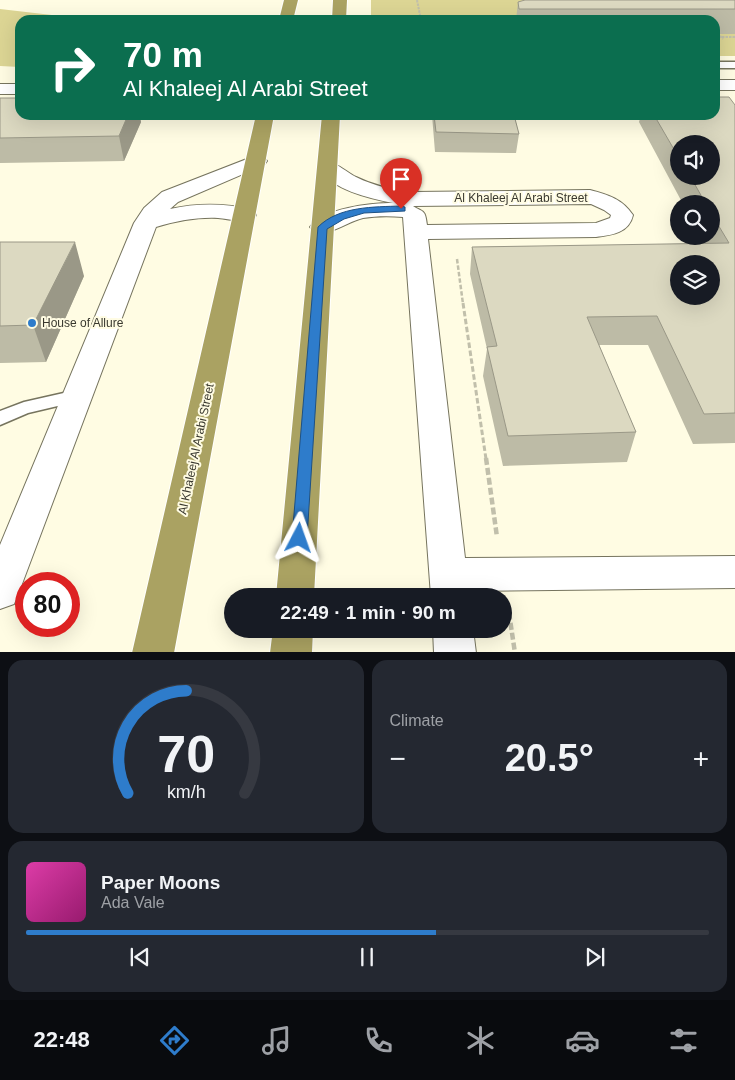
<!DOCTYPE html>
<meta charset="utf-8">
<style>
body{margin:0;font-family:Helvetica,sans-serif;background:#242831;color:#f1f3f6;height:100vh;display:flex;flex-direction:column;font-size:19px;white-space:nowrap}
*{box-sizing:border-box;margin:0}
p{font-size:16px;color:#9ea1a6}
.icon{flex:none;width:28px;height:28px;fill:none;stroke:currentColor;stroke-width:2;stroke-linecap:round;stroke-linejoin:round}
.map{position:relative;height:652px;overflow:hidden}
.drawer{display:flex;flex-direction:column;gap:8px;padding:8px;background:#0d0f14;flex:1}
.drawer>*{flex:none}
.hud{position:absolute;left:15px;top:15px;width:705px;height:105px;border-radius:15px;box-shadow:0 5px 20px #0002;background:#0b6e4f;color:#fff;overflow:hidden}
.fabs{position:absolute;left:670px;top:135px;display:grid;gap:10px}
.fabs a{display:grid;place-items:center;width:50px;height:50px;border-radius:50%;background:#171b24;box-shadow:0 5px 20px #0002;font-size:25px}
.speed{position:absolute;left:15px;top:572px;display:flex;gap:10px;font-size:25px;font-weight:700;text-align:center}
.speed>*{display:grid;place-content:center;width:65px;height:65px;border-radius:50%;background:#171b24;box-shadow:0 5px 20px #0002;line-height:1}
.speed .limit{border:8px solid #d22;background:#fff;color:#111}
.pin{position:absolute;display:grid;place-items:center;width:42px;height:42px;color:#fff;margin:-51px -21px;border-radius:50% 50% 50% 0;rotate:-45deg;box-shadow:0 0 5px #0007}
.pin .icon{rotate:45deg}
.me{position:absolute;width:55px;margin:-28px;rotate:4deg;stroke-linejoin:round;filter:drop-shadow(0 0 4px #0008)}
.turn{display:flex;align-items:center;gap:18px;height:105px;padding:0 25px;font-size:22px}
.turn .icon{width:65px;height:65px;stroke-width:2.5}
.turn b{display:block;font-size:35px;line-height:42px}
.big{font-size:38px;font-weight:600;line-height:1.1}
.drawer .tile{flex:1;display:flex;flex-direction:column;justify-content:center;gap:8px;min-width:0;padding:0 18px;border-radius:15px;background:#242831}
.drawer .dial{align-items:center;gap:0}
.dial svg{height:130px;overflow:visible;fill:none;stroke:#363941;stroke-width:7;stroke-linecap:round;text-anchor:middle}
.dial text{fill:#f1f3f6;stroke:none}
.song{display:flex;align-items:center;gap:15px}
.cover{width:60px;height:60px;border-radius:8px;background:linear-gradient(135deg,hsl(320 70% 55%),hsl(320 70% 35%))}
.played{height:5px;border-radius:2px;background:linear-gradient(90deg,#2e7ccb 60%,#363941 60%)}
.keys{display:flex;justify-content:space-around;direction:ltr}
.heat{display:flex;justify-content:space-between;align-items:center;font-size:28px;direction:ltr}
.drawer .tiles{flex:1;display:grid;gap:8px;grid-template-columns:1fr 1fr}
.tile:last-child{grid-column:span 2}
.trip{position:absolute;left:224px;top:588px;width:288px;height:50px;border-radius:25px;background:#171b24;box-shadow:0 5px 20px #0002;font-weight:600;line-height:50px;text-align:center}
.menu{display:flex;height:80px;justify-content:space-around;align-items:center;background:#090b0e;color:#9ea1a6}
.menu .icon{width:35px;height:35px}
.menu .active{color:#2e7ccb}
.menu b{font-size:22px;color:#f1f3f6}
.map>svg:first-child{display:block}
.green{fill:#dcd594}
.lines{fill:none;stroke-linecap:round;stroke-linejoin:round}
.service-casing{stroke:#76745e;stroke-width:3}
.minor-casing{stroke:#76745e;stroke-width:2}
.trunk-casing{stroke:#fff;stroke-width:2}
.path-far3{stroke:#c1bfab;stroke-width:2;stroke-dasharray:2.5 1;stroke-linecap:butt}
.path-far2{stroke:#c1bfab;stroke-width:2.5;stroke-dasharray:4.5 2;stroke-linecap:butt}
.path-far1{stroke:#c1bfab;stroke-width:3;stroke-dasharray:5.5 2.5;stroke-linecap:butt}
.path{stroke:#c1bfab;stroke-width:4.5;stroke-dasharray:7 3;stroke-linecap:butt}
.service{fill:#fff;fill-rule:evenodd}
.minor{fill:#fff;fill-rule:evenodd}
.trunk{fill:#aaa262;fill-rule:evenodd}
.wall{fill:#bdbba6;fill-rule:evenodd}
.shaded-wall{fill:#9a9887}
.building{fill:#dcd9c1;stroke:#9a9887;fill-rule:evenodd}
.route{fill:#2e7ccb;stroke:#1e5184}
.poi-dot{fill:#2e7ccb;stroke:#fffce3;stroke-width:2}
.labels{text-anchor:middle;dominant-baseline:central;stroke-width:4;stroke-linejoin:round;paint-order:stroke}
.street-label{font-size:12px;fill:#39382f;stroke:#fffce3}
.poi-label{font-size:12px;fill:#39382f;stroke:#fffce3;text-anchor:start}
</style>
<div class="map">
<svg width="735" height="653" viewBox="0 0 735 653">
<rect width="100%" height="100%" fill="#fffce3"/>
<!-- green -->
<path class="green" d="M371 0H735V56H715V20H371Z
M0 9 95 20H20V67L0 66Z"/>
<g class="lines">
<!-- service casing -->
<g class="service-casing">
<path id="service" d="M715 62H735V68H715Z
M77 390 83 392 86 396 83 400 28 413 0 425V411L24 402Z"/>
</g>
<!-- minor casing -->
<g class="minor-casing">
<path id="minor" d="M715 80H735V90H715Z
M0 84H20V94H0Z
M257 155 264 157 267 161 264 165 178 202 170 209C198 203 225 203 253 210L256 215 253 220C241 223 230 219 218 218 197 217 176 221 156 227L19 592 14 604 0 609V545L134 223 144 208 162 192Z
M328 162C339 164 346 172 356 177 374 186 393 190 413 192L590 190C609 195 622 199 633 215 629 233 612 235 596 237L428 239 465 558 735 556V588L469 591V596H431L403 217C389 216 376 216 363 218 346 222 331 236 314 232L310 227C323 208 371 203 393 203 368 198 333 190 318 168L321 164ZM591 204 604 210 611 215 610 218 596 223 427 225C425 209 424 213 413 206Z
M433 629H473L476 653H434Z"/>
</g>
<!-- trunk casing -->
<g class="trunk-casing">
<path id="trunk" d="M284 0H298L293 20H279Z
M333 0H347L346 20H332Z
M256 115H274L174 653H132Z
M322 115H340L314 596H276Z
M273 629H313L312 653H270Z"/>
</g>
<!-- path-far3 -->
<path class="path-far3" d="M417 0 421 20
M715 31 723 39
M715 37H735"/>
<!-- path-far2 -->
<path class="path-far2" d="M457 259 463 304"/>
<!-- path-far1 -->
<path class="path-far1" d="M463 303 486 459"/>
<!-- path -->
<path class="path" d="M486 458 497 537
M509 613 515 653"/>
<!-- service -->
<use href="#service" class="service"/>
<!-- minor -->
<use href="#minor" class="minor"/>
<!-- trunk -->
<use href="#trunk" class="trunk"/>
</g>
<!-- wall -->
<path class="wall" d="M735 0V34H715V20H516L518 2Z
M0 98 141 122 124 161 0 163Z
M735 105V443L693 444 648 345H599L636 432 627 462 503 466 483 376 487 349 470 274 472 247 705 244 701 236H711V204H683L639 122 641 115H654ZM679 144 711 176H679Z
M432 115H514L519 134 516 153 435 152Z
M0 242 84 276 46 362 0 363Z"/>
<!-- shaded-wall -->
<path class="shaded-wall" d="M128 115H140L141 122 124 161 119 136Z
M75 242 84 276 46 362 33 325Z"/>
<!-- building -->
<path class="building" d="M525 0H735V9H519L518 2Z
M715 97H729L735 105V413L704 414 657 316 587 317 636 432 508 436 487 347 497 346 472 247 729 243 711 213V204H706L690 176H711V144H679V158L654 115H715ZM679 264H711V296H679Z
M0 98H20V115H128L119 136 0 138Z
M434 115H514L519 134 436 132Z
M0 242H75L33 325 0 326Z"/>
<!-- route -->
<path class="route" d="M401 206 405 207V211L364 213 344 219 327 229 307 538 305 542 299 544 294 542 292 538 318 227C339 206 374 207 401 206Z"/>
<!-- markers -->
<circle class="poi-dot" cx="32" cy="323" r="5"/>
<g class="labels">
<!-- street labels -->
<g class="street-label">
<text x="521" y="198">Al Khaleej Al Arabi Street</text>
<text transform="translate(196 449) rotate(-78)">Al Khaleej Al Arabi Street</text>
</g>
<!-- poi labels -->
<g class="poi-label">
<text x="42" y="323">House of Allure</text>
</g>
</g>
</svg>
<div class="fabs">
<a><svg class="icon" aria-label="sound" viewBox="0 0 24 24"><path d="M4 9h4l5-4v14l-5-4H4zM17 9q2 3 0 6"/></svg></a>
<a><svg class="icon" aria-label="search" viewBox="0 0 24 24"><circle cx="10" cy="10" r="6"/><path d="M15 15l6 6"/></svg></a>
<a><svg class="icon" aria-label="layers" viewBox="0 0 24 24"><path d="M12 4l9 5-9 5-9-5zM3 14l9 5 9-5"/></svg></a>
</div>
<div class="speed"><div class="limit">80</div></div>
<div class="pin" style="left:401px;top:209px;background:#d93025"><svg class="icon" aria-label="arrive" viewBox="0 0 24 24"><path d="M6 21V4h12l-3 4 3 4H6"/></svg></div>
<svg class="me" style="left:299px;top:538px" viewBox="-20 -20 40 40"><path d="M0-17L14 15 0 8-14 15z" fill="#2e7ccb" stroke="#fff" stroke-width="4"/></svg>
<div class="trip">22:49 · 1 min · 90 m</div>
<div class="hud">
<div class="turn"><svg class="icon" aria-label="right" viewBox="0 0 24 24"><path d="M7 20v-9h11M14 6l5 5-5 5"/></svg><div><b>70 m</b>Al Khaleej Al Arabi Street</div></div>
</div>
</div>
<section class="drawer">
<div class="tiles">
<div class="tile dial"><svg viewBox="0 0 100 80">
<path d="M14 69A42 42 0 1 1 86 69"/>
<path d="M14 69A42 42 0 0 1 50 6" stroke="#2e7ccb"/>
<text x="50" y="56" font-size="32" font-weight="700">70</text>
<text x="50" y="72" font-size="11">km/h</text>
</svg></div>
<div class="tile"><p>Climate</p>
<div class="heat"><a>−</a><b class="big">20.5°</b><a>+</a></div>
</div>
<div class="tile">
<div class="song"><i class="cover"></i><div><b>Paper Moons</b><p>Ada Vale</p></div></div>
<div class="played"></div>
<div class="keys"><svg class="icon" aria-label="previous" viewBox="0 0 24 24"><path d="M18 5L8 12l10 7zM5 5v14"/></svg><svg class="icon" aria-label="pause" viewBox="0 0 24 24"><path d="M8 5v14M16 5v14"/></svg><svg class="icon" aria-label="next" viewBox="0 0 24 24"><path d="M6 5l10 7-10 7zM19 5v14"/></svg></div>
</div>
</div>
</section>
<nav class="menu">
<b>22:48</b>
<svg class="icon active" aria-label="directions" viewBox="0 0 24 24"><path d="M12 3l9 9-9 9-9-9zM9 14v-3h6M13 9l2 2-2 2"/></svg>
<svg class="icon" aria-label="music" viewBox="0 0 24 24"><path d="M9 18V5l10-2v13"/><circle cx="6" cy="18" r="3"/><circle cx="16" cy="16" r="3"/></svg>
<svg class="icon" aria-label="phone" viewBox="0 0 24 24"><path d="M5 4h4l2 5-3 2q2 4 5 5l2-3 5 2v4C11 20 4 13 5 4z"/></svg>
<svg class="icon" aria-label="climate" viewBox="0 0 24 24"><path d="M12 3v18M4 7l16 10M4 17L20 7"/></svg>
<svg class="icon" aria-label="car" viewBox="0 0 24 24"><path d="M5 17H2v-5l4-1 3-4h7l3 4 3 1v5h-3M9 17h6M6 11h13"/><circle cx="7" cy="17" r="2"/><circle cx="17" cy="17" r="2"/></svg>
<svg class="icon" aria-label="filters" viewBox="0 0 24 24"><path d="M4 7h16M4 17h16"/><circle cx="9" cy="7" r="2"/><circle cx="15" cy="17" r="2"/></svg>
</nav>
